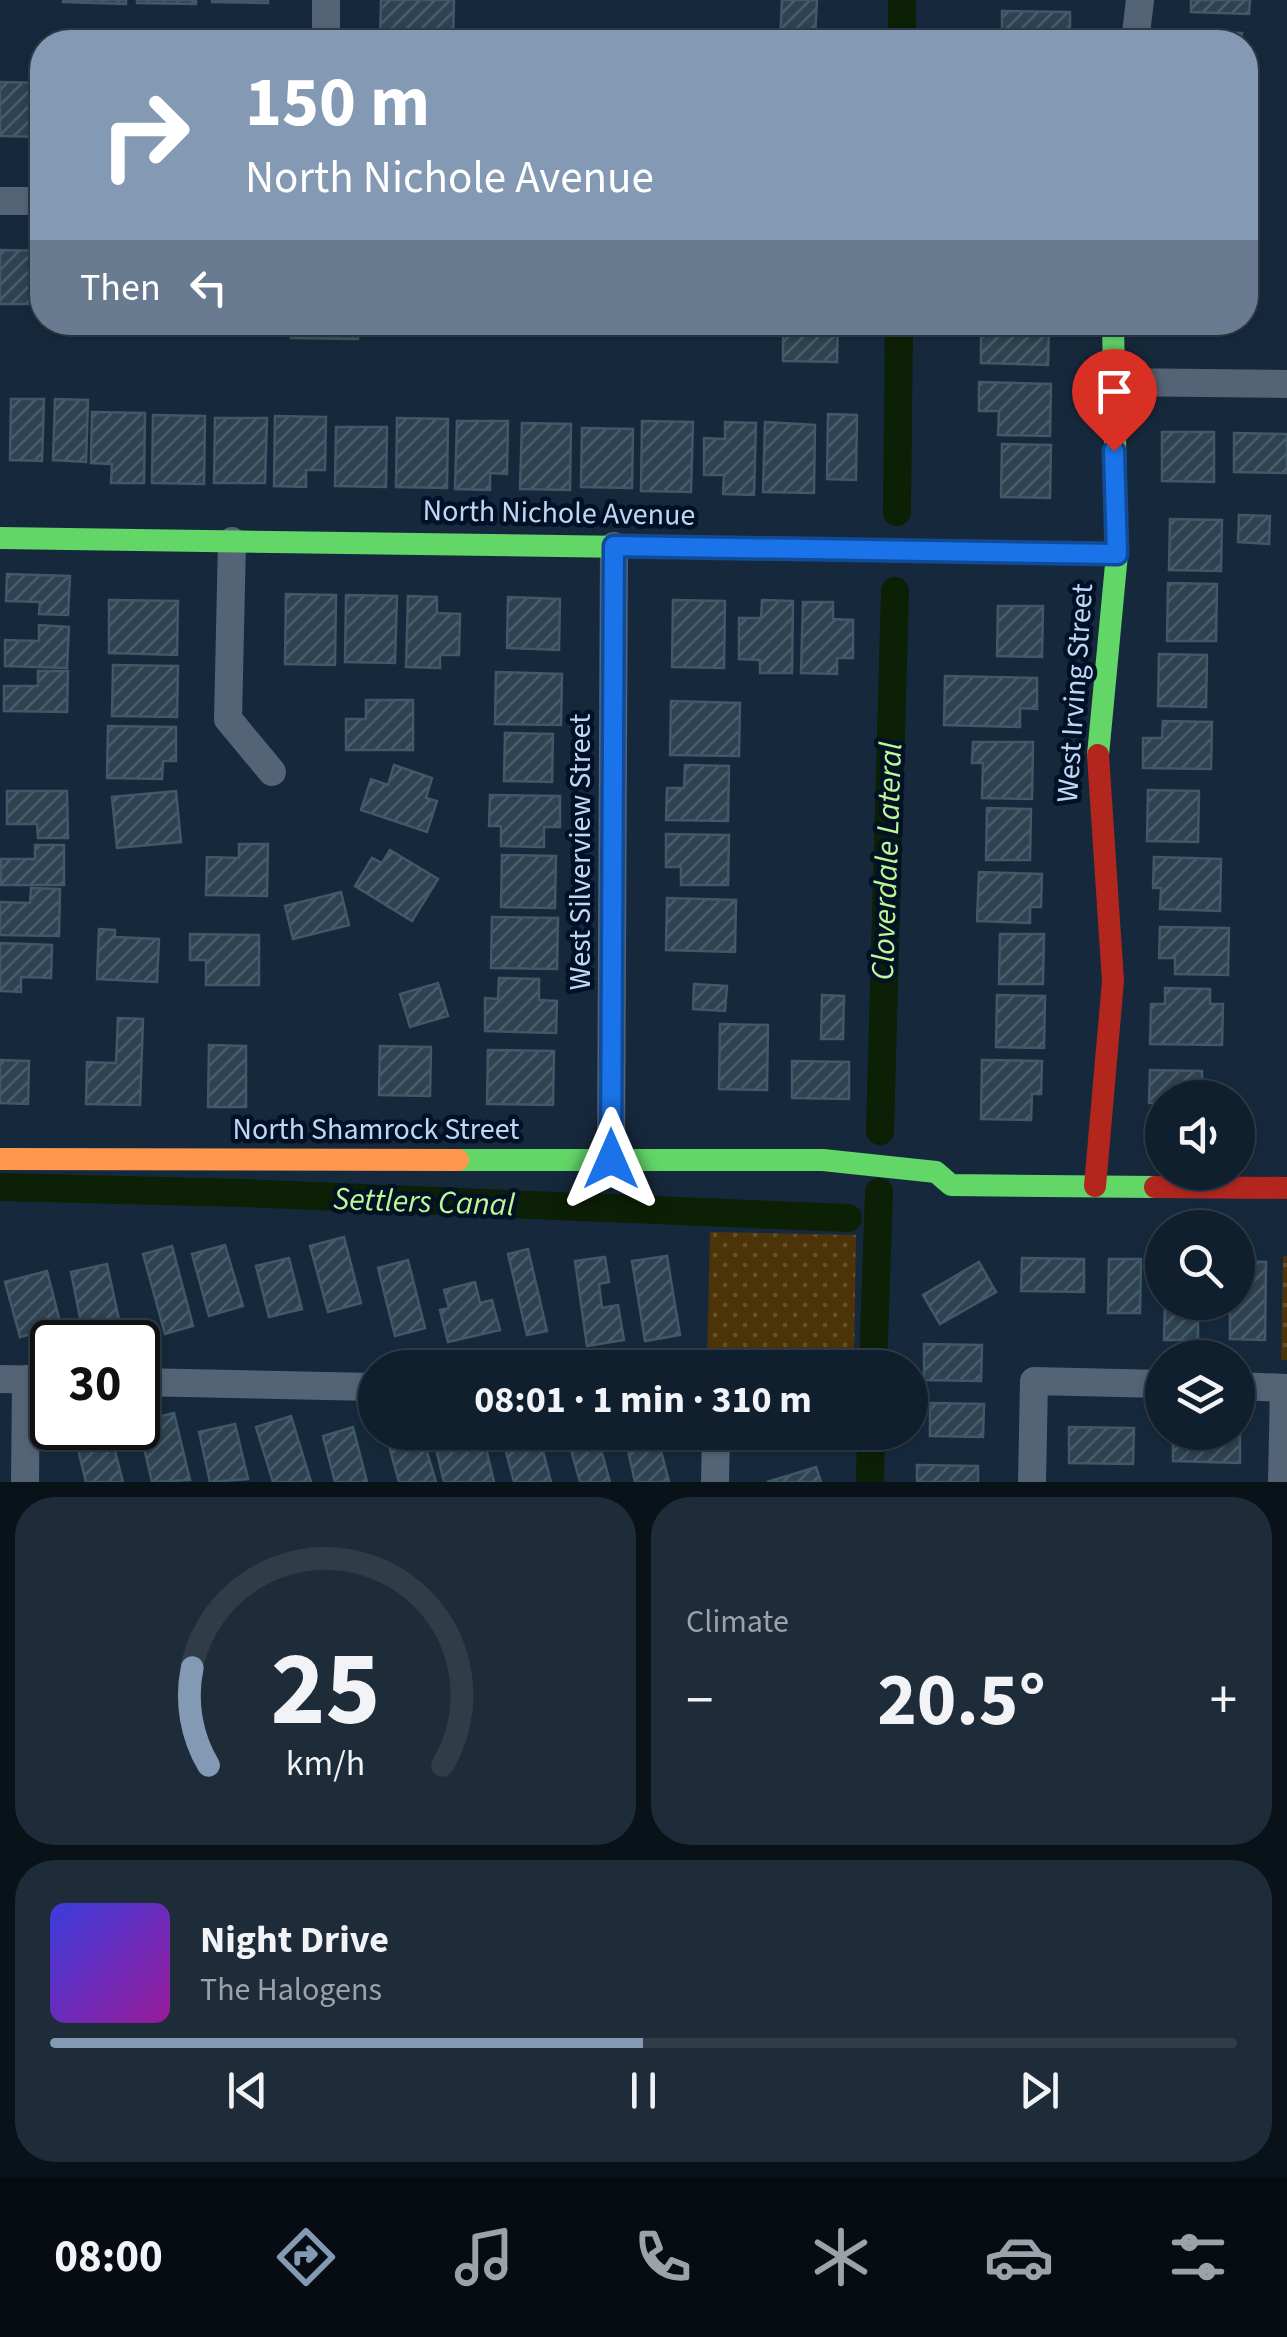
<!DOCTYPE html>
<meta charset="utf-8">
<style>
body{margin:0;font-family:"Source Sans 3",sans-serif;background:#1e2c39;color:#f1f3f6;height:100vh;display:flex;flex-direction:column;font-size:38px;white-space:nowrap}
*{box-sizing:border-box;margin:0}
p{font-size:32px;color:#9ca2aa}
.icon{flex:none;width:55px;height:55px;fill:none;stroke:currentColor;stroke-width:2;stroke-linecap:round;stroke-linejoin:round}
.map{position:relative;height:1482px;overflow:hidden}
.details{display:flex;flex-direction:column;gap:15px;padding:15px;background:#091119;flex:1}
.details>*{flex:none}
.top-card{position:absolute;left:30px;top:30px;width:1228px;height:305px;border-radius:40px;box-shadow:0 2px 8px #0004,0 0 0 2px #303d49;background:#849ab4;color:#fff;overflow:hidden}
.tools{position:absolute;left:1145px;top:1080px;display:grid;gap:20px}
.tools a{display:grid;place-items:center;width:110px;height:110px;border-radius:50%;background:#101f2d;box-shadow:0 2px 8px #0004,0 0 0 2px #303d49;font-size:50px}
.speed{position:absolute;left:30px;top:1320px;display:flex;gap:20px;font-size:50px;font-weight:700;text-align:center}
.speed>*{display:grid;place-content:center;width:130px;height:130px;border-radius:50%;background:#101f2d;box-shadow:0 2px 8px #0004,0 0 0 2px #303d49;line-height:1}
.speed .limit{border:5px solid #111;border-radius:15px;background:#fff;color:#111}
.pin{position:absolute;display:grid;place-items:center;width:85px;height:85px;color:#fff;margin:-102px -42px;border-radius:50% 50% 50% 0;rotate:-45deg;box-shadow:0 0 10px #0007}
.pin .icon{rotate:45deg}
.me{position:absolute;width:110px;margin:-55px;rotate:0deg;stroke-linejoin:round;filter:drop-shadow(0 0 8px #0008)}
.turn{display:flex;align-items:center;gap:35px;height:210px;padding:0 50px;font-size:45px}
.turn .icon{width:130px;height:130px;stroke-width:2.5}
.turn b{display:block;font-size:70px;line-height:85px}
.then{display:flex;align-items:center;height:95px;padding:0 50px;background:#0003;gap:20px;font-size:38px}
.big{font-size:75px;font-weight:700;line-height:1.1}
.details .widget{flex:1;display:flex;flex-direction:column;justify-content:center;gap:15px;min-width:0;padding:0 35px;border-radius:40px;background:#1e2c39}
.details .dial{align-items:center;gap:0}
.dial svg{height:260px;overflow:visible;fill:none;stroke:#303d49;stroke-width:7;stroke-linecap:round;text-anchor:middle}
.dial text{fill:#f1f3f6;stroke:none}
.song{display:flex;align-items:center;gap:30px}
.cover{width:120px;height:120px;border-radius:15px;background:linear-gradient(135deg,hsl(240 70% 55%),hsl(300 70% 35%))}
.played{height:10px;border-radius:5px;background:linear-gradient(90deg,#849ab4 50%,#303d49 50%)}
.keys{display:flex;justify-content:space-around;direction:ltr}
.heat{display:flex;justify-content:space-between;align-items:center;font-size:55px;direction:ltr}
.details .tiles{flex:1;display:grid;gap:15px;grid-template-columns:1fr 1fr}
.widget:last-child{grid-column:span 2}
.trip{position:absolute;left:358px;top:1350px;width:570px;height:100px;border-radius:50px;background:#101f2d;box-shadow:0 2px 8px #0004,0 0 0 2px #303d49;font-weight:700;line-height:100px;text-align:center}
.tabs{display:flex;height:160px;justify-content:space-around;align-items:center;background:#060c12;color:#9ca2aa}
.tabs .icon{width:70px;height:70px}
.tabs .selected{color:#849ab4}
.tabs b{font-size:45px;color:#f1f3f6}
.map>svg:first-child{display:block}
.park{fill:url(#park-dots)}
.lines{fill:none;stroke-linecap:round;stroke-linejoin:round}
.canal{stroke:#0c2005;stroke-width:28}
.building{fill:url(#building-hatch);stroke:#405868;stroke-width:2.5}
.street{stroke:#546477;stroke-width:28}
.fast{stroke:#63d668;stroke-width:22}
.slow{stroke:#ff974d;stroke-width:22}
.jam{stroke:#b3261e;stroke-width:22}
.route-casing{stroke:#114b97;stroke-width:25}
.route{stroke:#1a73e8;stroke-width:18}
.labels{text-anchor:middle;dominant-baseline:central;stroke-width:9;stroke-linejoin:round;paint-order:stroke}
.street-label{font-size:30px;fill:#bfd7f5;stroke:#021125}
.water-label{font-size:32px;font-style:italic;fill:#bcf893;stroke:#021125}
</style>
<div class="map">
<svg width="1287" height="1482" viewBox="0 0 1287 1482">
<defs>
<pattern id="park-dots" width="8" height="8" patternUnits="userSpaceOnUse" patternTransform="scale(2.5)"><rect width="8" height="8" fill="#4c3408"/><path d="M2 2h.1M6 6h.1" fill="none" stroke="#64512d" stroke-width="1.8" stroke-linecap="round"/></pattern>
<pattern id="building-hatch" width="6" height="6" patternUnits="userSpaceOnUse" patternTransform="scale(2.5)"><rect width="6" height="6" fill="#2e4251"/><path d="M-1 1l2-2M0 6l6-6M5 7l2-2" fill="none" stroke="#4a5d6b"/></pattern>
</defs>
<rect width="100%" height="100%" fill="#16293c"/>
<!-- park -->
<path class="park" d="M710 1232 856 1235 854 1356 809 1367 711 1368 707 1364Z
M1283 1256H1287V1360H1281Z"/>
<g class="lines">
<!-- canal -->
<path class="canal" d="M902 42V0
M897 512 899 322
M880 1131 895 591
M0 1187 243 1193 848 1218
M873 1368 879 1192
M870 1482 871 1432"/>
</g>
<!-- building -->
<path class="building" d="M63 0H126V4L63 2Z
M137 0H196V4L137 3Z
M212 0H268V3L212 2Z
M381 0H454L453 42 380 41Z
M782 0H817L815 38 850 40V42H780Z
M1191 0H1250L1249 14 1191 12Z
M1002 11 1070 12V42H1002Z
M1180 32 1242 33 1241 42H1180Z
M0 82 42 83V137L0 136Z
M0 250 42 251 41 304H0Z
M291 322H358V339L291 338Z
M551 322H608V334L551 333Z
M783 322H838L837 362 783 361Z
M981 322H1049L1048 365 981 363Z
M979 382 1051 384 1050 436 998 435 999 411H979Z
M11 399H44L42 461 10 460Z
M55 399 88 400 86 462 53 460Z
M92 412 145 413 144 483H111L112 464 91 463Z
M828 414 857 415 856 480 827 479Z
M153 415 205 416 204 484 152 483Z
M275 416 326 417 325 470H306V487L274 486Z
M215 418H267L265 483H214Z
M397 418 448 419 447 488 396 487Z
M457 421H508L507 474 490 473V490L455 489Z
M642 421 693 422 691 492 641 491Z
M725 422 756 423 754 495 723 494 724 475H704V438L725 439Z
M765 422 815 425 814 493 763 492Z
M522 423 571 424 570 490 520 489Z
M336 427H387L386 487 335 486Z
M582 428 633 429 632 488 581 487Z
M1162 432H1214V482L1162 481Z
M1234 433 1287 434V473L1234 472Z
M1002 444 1051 445 1050 498 1001 497Z
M1239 515 1270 516 1269 544 1238 542Z
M1170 519 1222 520 1221 571 1169 570Z
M7 574 70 576 68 615 39 614 40 602 6 601Z
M1168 583 1217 584 1216 641H1167Z
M286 594 336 595 335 665 285 664Z
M346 595 397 596 395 663 345 662Z
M408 596 437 597V613L460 614 459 655H440V668L406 667Z
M508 597 560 599 559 650 507 648Z
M109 600 178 601 177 655 109 653Z
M673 600 725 601 724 668 672 667Z
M762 600 793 601 792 673H760V660L739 659V618H761Z
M803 602H833V619L853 620V658H837V674L801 673Z
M998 606H1043L1042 657 997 656Z
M39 625 69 627 67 668 5 666V640L39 641Z
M1159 654 1207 655 1206 707 1158 706Z
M113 665 178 666 177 717 112 716Z
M38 671H68L67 712 4 711V686H38Z
M496 672 562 674 561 725 495 724Z
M945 676 1037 678V709L1020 708V727L944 725Z
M366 700H413V750H346V719H366Z
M671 701 740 703 739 756 670 755Z
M1163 721 1212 722 1211 769 1143 768V738H1162Z
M108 726 176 727V761H163L162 779 107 778Z
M505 733 553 734 552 782 504 781Z
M973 742H1033L1032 799 982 798 983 763H972Z
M394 765 432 778 426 798 437 801 427 832 361 810 371 779 388 785Z
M685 765 729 766 728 821 666 820 667 788H684Z
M1148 790 1199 791 1198 842 1147 841Z
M7 791H67L68 838H38L37 824H7Z
M176 791 181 842 117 848 112 797Z
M490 795 560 796V827H544V847L501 846V826H489Z
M987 808 1031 809 1030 860H986Z
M666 834 729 835 728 885H681V867H666Z
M239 844H268L267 896 206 895 207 857 239 858Z
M35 845H64V885H1V859H35Z
M390 850 438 879 412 921 355 886 372 858 382 863Z
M502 855 556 856 555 908 501 907Z
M1154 857 1221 859 1220 911 1160 909 1161 888H1153Z
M979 872 1042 874 1041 907H1030V923L977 921Z
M31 888 60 889 59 936 0 935V902L30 903Z
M341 892 349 925 293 939 285 906Z
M667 898 736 900 735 952 666 950Z
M492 917 558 918 557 969 491 968Z
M1160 927 1229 928 1228 975 1175 974V958H1159Z
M99 929 115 930V937L159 939 157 982 97 979Z
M190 934 259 935V985H206V960H190Z
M1000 934H1044L1043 984H999Z
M0 943 52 945 51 978 21 977V992L0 991Z
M499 978 539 979V1000L557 1001 556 1033 485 1031V998L498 999Z
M438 983 448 1016 410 1027 400 994Z
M694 984 727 986 725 1011 693 1009Z
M1165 988 1210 989V1004H1223L1222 1045 1150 1044 1151 1004H1165Z
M822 995 844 996 843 1039H821Z
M997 995 1045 996 1044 1048 996 1047Z
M118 1018 143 1019 140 1105 86 1104 87 1062 116 1063Z
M720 1024 768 1025 767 1090 719 1089Z
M209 1045 246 1046V1107H208Z
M380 1046 431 1047 430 1096 379 1095Z
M488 1050 554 1051 553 1105 487 1104Z
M0 1060 29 1061 28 1104 0 1103Z
M982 1060 1042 1061 1041 1094H1032L1031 1120 981 1119Z
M792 1061 849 1062V1099L792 1098Z
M1150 1070 1202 1071V1098H1162V1103H1149Z
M344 1237 361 1303 328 1312 310 1246Z
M225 1245 243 1306 209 1316 192 1254Z
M172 1246 193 1326 165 1334 143 1254Z
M528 1249 547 1331 527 1335 508 1254Z
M667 1256 680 1335 645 1341 632 1261Z
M605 1257 609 1282 599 1284 602 1308 618 1305 624 1340 587 1346 575 1261Z
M289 1258 302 1309 269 1317 256 1266Z
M1022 1258 1084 1259V1292L1021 1291Z
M1109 1259H1141L1140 1313H1108Z
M408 1260 425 1328 395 1336 378 1268Z
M1238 1261 1266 1262 1265 1340 1230 1339V1302H1238Z
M979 1262 996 1292 940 1324 923 1295Z
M107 1264 119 1320 82 1328 71 1272Z
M47 1271 61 1326 20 1337 5 1282Z
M475 1282 480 1303 492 1300 500 1330 448 1342 440 1310 449 1308 444 1290Z
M1165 1302H1198V1340H1164Z
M924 1344 982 1345 981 1381 924 1380Z
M930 1403 984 1404 983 1437 930 1436Z
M174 1413 190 1480 152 1482 138 1422Z
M291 1416 311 1482H273L256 1427Z
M235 1424 248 1479 210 1482 199 1432Z
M353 1427 367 1482H335L323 1436Z
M1069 1427 1134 1428 1133 1464 1069 1463Z
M78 1428H109L123 1482H86L73 1429Z
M1238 1428H1240V1463L1173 1461V1432H1238Z
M394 1432H421L436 1482H399L386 1435Z
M432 1432H482L494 1482H444Z
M538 1432 551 1482H514L501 1433Z
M597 1435 610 1482H580L569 1443Z
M658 1439 669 1482H635L627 1446Z
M917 1465 978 1466V1482H917Z
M816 1467 821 1482H767Z"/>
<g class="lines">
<!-- street -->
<path class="street" d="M326 42V0
M1135 42 1140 0
M0 201H42
M1113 382 1287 384
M232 541 228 719 272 772
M611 1159 614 546
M0 1379 52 1380
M138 1382 375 1387
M1238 1386 1287 1388
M25 1482 26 1379
M715 1482 716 1432
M1032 1482 1034 1381 1162 1384
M1282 1482 1284 1388"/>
<!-- fast -->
<path class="fast" d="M0 538 1117 554
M1098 755 1117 554 1113 322
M458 1160H823L936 1172 951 1185 1155 1187"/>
<!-- slow -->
<path class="slow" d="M0 1159 458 1160"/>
<!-- jam -->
<path class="jam" d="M1095 1186 1113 981 1098 755
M1155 1187 1287 1188"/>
</g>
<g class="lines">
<!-- route casing -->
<g class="route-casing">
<path id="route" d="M611 1159 614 546 1117 554 1114 451"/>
</g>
<!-- route -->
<use href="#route" class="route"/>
</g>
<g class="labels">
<!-- street labels -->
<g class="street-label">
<text transform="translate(559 513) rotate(1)">North Nichole Avenue</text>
<text transform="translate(1075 693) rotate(-86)">West Irving Street</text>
<text transform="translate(580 852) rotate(-90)">West Silverview Street</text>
<text x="376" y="1129">North Shamrock Street</text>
</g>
<!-- water labels -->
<g class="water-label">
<text transform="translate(887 861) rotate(-88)">Cloverdale Lateral</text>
<text transform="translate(424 1202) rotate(2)">Settlers Canal</text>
</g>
</g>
</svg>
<div class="tools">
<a><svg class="icon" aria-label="sound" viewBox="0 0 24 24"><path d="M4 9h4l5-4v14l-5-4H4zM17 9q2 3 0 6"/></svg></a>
<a><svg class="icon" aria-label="search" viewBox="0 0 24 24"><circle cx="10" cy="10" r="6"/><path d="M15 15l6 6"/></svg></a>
<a><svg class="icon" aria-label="layers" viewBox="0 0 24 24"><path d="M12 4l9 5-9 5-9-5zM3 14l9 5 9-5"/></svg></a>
</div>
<div class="speed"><div class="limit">30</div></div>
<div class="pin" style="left:1114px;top:451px;background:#d93025"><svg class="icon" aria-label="arrive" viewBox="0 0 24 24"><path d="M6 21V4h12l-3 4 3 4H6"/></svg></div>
<svg class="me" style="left:611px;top:1159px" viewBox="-20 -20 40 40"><path d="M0-17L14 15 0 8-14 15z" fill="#1a73e8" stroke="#fff" stroke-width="4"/></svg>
<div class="trip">08:01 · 1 min · 310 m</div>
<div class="top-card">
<div class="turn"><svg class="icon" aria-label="right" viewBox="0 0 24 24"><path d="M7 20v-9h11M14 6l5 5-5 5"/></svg><div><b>150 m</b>North Nichole Avenue</div></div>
<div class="then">Then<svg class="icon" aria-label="left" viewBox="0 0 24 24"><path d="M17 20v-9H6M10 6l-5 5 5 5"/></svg></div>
</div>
</div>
<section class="details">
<div class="tiles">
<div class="widget dial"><svg viewBox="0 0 100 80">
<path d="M14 69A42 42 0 1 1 86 69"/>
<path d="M14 69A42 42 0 0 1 9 39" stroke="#849ab4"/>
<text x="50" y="56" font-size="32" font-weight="700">25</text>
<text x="50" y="72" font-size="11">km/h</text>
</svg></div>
<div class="widget"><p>Climate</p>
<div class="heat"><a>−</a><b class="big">20.5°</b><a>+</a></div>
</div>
<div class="widget">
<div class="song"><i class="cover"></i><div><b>Night Drive</b><p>The Halogens</p></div></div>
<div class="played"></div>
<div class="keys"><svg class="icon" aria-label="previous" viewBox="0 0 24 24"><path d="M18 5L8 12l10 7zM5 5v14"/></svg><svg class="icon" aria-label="pause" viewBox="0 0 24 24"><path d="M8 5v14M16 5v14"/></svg><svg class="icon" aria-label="next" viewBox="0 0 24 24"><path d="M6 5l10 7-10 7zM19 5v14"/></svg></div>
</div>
</div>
</section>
<nav class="tabs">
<b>08:00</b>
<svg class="icon selected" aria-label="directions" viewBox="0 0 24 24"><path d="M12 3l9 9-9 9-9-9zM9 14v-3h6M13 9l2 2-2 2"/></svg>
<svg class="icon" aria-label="music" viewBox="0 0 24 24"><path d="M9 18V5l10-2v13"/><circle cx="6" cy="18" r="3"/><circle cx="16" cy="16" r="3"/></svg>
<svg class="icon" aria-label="phone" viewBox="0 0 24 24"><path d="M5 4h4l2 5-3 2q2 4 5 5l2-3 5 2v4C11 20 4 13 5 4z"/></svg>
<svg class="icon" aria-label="climate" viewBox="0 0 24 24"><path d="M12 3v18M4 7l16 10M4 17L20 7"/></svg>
<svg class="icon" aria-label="car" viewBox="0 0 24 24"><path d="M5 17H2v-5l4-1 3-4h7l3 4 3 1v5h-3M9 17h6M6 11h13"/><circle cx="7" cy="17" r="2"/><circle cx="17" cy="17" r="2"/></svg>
<svg class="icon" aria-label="filters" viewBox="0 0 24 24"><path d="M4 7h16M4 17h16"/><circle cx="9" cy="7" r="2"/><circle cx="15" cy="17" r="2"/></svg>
</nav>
